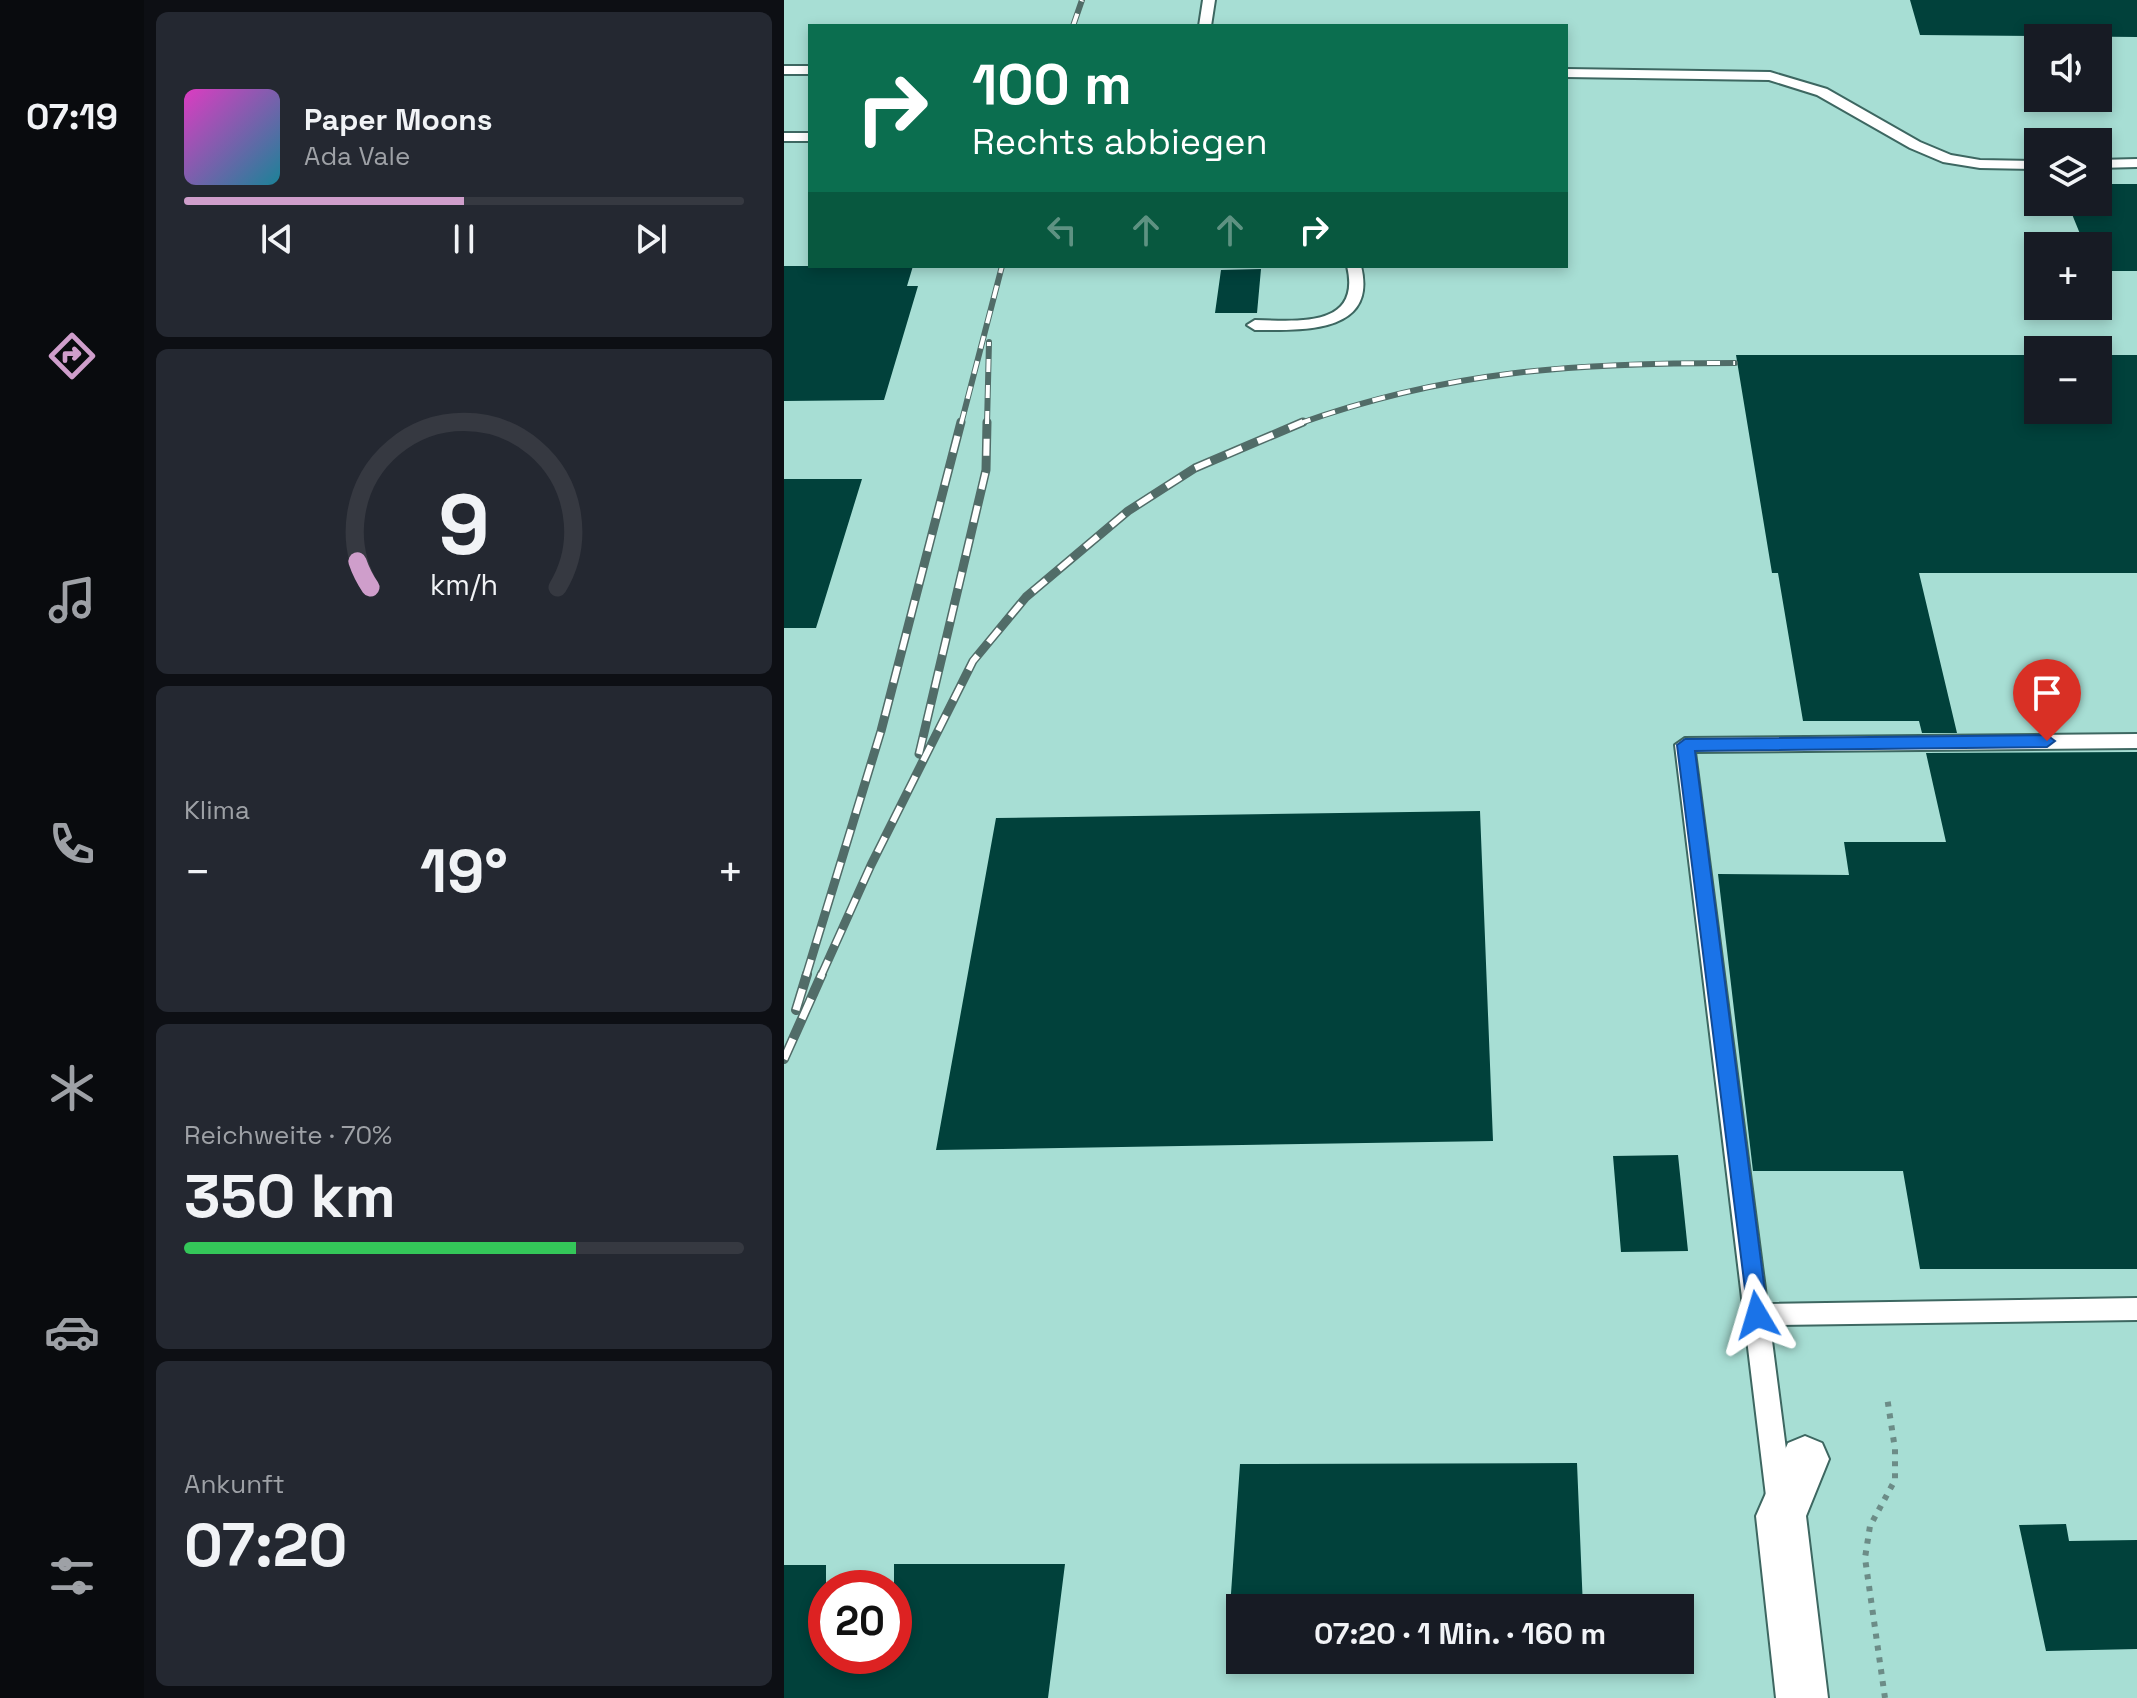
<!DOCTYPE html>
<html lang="de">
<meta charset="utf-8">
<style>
body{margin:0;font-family:"Space Grotesk",sans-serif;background:#242831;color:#f1f3f6;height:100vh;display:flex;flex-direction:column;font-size:30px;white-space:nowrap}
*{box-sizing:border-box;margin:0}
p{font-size:26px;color:#9ea1a6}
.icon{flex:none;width:44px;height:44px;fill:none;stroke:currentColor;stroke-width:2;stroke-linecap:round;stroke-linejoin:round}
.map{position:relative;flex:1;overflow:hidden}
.details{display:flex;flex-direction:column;gap:12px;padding:12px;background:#0d0f14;width:640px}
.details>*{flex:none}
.hud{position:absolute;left:24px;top:24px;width:760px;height:244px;border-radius:0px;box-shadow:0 4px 12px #0003;background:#0b6e4f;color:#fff;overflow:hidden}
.controls{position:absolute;left:1240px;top:24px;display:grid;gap:16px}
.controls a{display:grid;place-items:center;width:88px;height:88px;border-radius:0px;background:#171b24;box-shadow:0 4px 12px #0003;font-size:40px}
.speed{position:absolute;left:24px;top:1570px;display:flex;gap:16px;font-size:40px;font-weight:700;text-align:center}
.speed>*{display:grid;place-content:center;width:104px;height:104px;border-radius:50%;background:#171b24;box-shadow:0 4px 12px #0003;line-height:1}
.speed .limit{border:12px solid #d22;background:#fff;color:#111}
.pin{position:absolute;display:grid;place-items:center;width:68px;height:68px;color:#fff;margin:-82px -34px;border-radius:50% 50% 50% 0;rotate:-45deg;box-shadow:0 0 8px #0007}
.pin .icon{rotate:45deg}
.me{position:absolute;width:88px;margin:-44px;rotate:353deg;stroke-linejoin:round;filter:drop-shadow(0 0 6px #0008)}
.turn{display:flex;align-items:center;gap:28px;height:168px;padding:0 32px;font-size:36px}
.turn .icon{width:104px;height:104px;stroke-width:2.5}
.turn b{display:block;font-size:56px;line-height:68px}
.lanes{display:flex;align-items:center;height:76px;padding:0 32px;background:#0003;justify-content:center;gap:40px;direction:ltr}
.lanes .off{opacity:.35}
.big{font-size:60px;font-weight:600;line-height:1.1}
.details .card{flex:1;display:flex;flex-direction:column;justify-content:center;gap:12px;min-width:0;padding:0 28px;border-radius:12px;background:#242831}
.details .dial{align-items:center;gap:0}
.dial svg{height:208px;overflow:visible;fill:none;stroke:#363941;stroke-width:7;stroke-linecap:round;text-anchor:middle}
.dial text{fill:#f1f3f6;stroke:none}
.song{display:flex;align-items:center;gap:24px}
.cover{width:96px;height:96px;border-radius:12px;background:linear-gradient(135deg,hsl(310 70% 55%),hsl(190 70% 35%))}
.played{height:8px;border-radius:4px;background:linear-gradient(90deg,#cf9ecb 50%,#363941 50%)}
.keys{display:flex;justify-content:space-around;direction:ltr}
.heat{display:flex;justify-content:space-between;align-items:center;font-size:44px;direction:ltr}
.charge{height:12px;border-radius:6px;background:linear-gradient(90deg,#34c759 70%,#363941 0)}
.trip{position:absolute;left:442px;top:1594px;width:468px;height:80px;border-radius:0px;background:#171b24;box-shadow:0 4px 12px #0003;font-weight:600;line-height:80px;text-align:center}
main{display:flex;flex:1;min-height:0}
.tabs{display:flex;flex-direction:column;width:144px;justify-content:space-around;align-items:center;background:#090b0e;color:#9ea1a6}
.tabs .icon{width:56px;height:56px}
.tabs .active{color:#cf9ecb}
.tabs b{font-size:36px;color:#f1f3f6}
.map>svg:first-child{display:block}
.built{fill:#a7ded4;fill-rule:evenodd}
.building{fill:#01413b}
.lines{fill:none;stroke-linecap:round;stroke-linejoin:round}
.lane-casing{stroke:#3d6761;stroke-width:4}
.street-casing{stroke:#3d6761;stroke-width:4}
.path{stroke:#6c8c87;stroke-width:6;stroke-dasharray:5 7;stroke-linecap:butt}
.lane{fill:#fff;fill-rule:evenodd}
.street{fill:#fff;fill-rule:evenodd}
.rail-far2-casing{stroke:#516c68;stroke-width:6}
.rail-far1-casing{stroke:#516c68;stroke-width:9}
.rail-casing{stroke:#516c68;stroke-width:10}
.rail-far2{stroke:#fff;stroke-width:4;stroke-dasharray:13;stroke-linecap:butt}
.rail-far1{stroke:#fff;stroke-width:6;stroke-dasharray:17;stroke-linecap:butt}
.rail{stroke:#fff;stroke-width:7;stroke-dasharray:22;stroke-linecap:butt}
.route{fill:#1a73e8;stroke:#114b97;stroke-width:2}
</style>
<main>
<nav class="tabs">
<b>07:19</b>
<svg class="icon active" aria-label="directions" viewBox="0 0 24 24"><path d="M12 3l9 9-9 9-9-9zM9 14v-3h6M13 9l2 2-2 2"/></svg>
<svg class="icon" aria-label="music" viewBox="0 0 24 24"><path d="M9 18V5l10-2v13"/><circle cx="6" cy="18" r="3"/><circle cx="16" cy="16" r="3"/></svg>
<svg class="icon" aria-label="phone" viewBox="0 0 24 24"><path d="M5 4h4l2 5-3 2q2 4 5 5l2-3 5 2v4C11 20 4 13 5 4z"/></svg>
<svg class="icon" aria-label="climate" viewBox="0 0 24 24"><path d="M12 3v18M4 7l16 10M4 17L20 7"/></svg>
<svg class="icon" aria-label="car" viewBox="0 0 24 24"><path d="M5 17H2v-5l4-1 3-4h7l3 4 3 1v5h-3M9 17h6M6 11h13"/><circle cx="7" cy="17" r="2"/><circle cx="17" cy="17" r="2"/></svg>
<svg class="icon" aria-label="filters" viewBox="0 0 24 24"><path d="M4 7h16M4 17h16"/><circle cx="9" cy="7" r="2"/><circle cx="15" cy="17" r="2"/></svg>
</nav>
<section class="details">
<div class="card">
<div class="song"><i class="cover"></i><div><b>Paper Moons</b><p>Ada Vale</p></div></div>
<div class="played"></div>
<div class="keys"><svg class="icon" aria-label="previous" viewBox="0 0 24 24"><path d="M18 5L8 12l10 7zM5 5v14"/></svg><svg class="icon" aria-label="pause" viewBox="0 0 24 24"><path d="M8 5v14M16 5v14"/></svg><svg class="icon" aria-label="next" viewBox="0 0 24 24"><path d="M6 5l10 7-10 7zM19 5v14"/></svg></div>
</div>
<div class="card dial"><svg viewBox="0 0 100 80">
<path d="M14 69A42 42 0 1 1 86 69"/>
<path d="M14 69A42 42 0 0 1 9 59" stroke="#cf9ecb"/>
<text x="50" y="56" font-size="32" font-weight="700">9</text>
<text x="50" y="72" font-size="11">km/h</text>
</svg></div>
<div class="card"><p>Klima</p>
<div class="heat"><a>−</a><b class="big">19°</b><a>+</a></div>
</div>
<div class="card"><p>Reichweite · 70%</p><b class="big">350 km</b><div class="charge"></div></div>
<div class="card"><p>Ankunft</p><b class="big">07:20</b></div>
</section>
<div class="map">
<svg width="1353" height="1698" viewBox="0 0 1353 1698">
<rect width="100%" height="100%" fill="#bceae2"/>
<!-- built -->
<path class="built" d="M0 0H1353V1698H0ZM26 26H782V266H26ZM1254 38H1314V98H1254ZM1254 142H1314V202H1254ZM1254 246H1314V306H1254ZM1254 350H1314V410H1254ZM42 1588H110V1656H42ZM456 1608H896V1660H456Z"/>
<!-- building -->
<path class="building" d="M1126 0H1353V37L1136 35Z
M1314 184H1353V271H1314V246H1301L1283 202H1314Z
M0 266H129L123 286H134L100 400 0 401Z
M477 269 473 313H431L437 270Z
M952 355H1254V410H1314V355H1353V573H1135L1173 733H1138L1135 721H1019L994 573H988Z
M0 479H78L32 628H0Z
M1353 752V1269H1136L1119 1171H969L934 874 1065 875 1060 842H1162L1142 753Z
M696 811 709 1141 152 1150 212 818Z
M894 1155 904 1251 837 1252 829 1156Z
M793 1463 799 1608H446L456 1464Z
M1282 1524 1285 1541 1353 1540V1649L1262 1651 1235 1525Z
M110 1564H281L264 1698H0V1565H42V1656H110Z"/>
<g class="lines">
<!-- lane casing -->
<g class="lane-casing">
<path id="lane" d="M419 0H431L427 26H415Z
M0 66H26V74H0Z
M782 69 986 72 1043 89 1136 142 1167 155 1196 160 1254 161V169L1196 168 1159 162 1126 148 1033 95 985 80 782 77Z
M0 133H26V141H0Z
M1353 159V167L1314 168V160Z
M563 266H577C594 334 518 330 471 330L463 325 471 320C514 321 578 328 563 266Z
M1353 734V748L911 752 983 1304 1353 1298V1320L986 1325 1008 1496 1004 1505 995 1508 986 1505 982 1496 891 745 901 738Z"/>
</g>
<!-- street casing -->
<g class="street-casing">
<path id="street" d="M1021 1436 1038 1443 1045 1459 1022 1516 1044 1698H992L972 1516 1004 1443Z"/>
</g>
<!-- path -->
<path class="path" d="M1101 1698 1081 1558 1086 1526 1111 1480V1449L1103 1397"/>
<!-- lane -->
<use href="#lane" class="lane"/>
<!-- street -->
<use href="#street" class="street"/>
<!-- rail-far2 casing -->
<g class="rail-far2-casing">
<path id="rail-far2" d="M289 26 298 0
M177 424 218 266
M203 424 205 342
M514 424C665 370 792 363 951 363"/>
</g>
<!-- rail-far1 casing -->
<g class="rail-far1-casing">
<path id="rail-far1" d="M135 754 202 470 203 422
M22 976 97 731 177 422
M37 976 87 865 189 661 242 597 344 511 411 468 519 422"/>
</g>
<!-- rail casing -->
<g class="rail-casing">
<path id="rail" d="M12 1010 23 974
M0 1059 38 974"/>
</g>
<!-- rail-far2 -->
<use href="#rail-far2" class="rail-far2"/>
<!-- rail-far1 -->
<use href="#rail-far1" class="rail-far1"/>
<!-- rail -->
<use href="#rail" class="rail"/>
</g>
<!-- route -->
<path class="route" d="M1263 735 1271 741 1263 747 911 751 984 1315 980 1321 973 1324 965 1321 893 745 901 739Z"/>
</svg>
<div class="controls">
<a><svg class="icon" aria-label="sound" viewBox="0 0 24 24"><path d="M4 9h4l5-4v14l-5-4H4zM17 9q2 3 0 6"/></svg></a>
<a><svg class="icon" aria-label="layers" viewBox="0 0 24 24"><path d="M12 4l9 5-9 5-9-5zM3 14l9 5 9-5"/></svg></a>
<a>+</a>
<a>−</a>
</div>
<div class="speed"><div class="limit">20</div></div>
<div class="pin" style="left:1263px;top:741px;background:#d93025"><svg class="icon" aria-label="arrive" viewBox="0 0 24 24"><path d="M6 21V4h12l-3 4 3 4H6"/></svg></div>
<svg class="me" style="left:973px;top:1315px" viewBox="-20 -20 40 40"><path d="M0-17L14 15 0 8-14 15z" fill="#1a73e8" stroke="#fff" stroke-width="4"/></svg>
<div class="trip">07:20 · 1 Min. · 160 m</div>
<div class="hud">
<div class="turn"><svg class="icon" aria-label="right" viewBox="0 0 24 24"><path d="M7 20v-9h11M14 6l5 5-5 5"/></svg><div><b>100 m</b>Rechts abbiegen</div></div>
<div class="lanes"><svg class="icon off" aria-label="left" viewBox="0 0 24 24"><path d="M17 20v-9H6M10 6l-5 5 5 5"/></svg><svg class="icon off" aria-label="ahead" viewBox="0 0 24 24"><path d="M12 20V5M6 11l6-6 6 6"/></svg><svg class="icon off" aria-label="ahead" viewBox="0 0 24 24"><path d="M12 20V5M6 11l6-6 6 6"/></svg><svg class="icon" aria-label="right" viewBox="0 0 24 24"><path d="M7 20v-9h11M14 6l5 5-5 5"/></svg></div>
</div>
</div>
</main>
